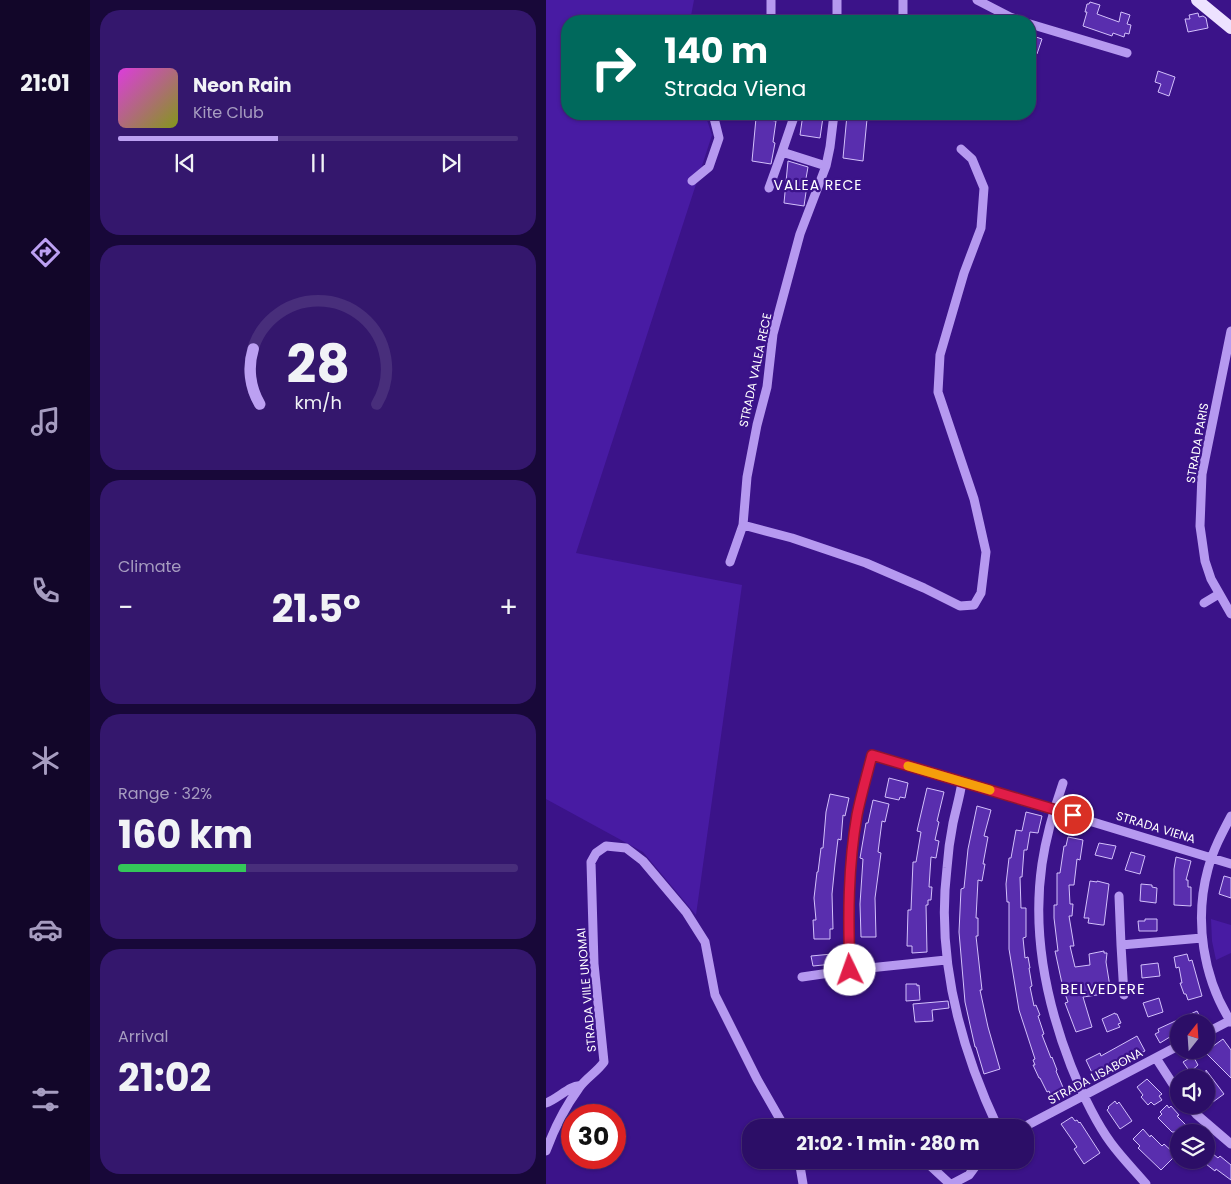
<!DOCTYPE html>
<meta charset="utf-8">
<style>
body{margin:0;font-family:Poppins,sans-serif;background:#34176d;color:#f1f3f6;height:100vh;display:flex;flex-direction:column;font-size:19px;white-space:nowrap}
*{box-sizing:border-box;margin:0}
p{font-size:16px;color:#a69cc0}
.icon{flex:none;width:28px;height:28px;fill:none;stroke:currentColor;stroke-width:2;stroke-linecap:round;stroke-linejoin:round}
.map{position:relative;flex:1;overflow:hidden}
.side{display:flex;flex-direction:column;gap:10px;padding:10px;background:#180839;width:456px}
.side>*{flex:none}
.banner{position:absolute;left:15px;top:15px;width:475px;height:105px;border-radius:20px;box-shadow:0 1px 4px #0004,0 0 0 1px #482e7b;background:#00695c;color:#fff;overflow:hidden}
.needle{width:32px;rotate:17deg}
.controls{position:absolute;left:624px;top:1014px;display:grid;gap:10px}
.controls a{display:grid;place-items:center;width:45px;height:45px;border-radius:50%;background:#2c0e67;box-shadow:0 1px 4px #0004,0 0 0 1px #482e7b;font-size:25px}
.speed{position:absolute;left:15px;top:1104px;display:flex;gap:10px;font-size:25px;font-weight:700;text-align:center}
.speed>*{display:grid;place-content:center;width:65px;height:65px;border-radius:50%;background:#2c0e67;box-shadow:0 1px 4px #0004,0 0 0 1px #482e7b;line-height:1}
.speed .limit{border:8px solid #d22;background:#fff;color:#111}
.pin{position:absolute;display:grid;place-items:center;width:42px;height:42px;color:#fff;margin:-21px;border:2px solid #fff;border-radius:50%;box-shadow:0 1px 5px #0007}
.me{position:absolute;width:55px;margin:-28px;rotate:357deg;stroke-linejoin:round;filter:drop-shadow(0 0 4px #0008)}
.turn{display:flex;align-items:center;gap:18px;height:105px;padding:0 20px;font-size:22px}
.turn .icon{width:65px;height:65px;stroke-width:2.5}
.turn b{display:block;font-size:35px;line-height:42px}
.big{font-size:38px;font-weight:700;line-height:1.1}
.side .tile{flex:1;display:flex;flex-direction:column;justify-content:center;gap:8px;min-width:0;padding:0 18px;border-radius:20px;background:#34176d}
.side .dial{align-items:center;gap:0}
.dial svg{height:130px;overflow:visible;fill:none;stroke:#482e7b;stroke-width:7;stroke-linecap:round;text-anchor:middle}
.dial text{fill:#f1f3f6;stroke:none}
.song{display:flex;align-items:center;gap:15px}
.cover{width:60px;height:60px;border-radius:8px;background:linear-gradient(135deg,hsl(300 70% 55%),hsl(70 70% 35%))}
.played{height:5px;border-radius:2px;background:linear-gradient(90deg,#bca0f2 40%,#482e7b 40%)}
.keys{display:flex;justify-content:space-around;direction:ltr}
.heat{display:flex;justify-content:space-between;align-items:center;font-size:28px;direction:ltr}
.charge{height:8px;border-radius:4px;background:linear-gradient(90deg,#34c759 32%,#482e7b 0)}
.trip{position:absolute;left:196px;top:1119px;width:292px;height:50px;border-radius:20px;background:#2c0e67;box-shadow:0 1px 4px #0004,0 0 0 1px #482e7b;font-weight:700;line-height:50px;text-align:center}
main{display:flex;flex:1;min-height:0}
.menu{display:flex;flex-direction:column;width:90px;justify-content:space-around;align-items:center;background:#120629;color:#a69cc0}
.menu .icon{width:35px;height:35px}
.menu .selected{color:#bca0f2}
.menu b{font-size:22px;color:#f1f3f6}
.map>svg:first-child{display:block}
.green{fill:#481ba3}
.building{fill:#592eae;stroke:#d3c0fc}
.lines{fill:none;stroke-linecap:round;stroke-linejoin:round}
.minor{stroke:#b699f0;stroke-width:9}
.major{stroke:#ede2ff;stroke-width:12}
.route-casing{stroke:#92132f;stroke-width:12}
.route{stroke:#e11d48;stroke-width:9}
.slow{stroke:#f59e0b;stroke-width:9}
.labels{text-anchor:middle;dominant-baseline:central;stroke-width:4.5;stroke-linejoin:round;paint-order:stroke}
.street-label{font-size:12px;fill:#fff;stroke:#3b1389}
.neighbourhood-label{font-size:14px;letter-spacing:1px;fill:#fff;stroke:#3b1389}
.quarter-label{font-size:15px;letter-spacing:1px;fill:#fff;stroke:#3b1389}
</style>
<main>
<nav class="menu">
<b>21:01</b>
<svg class="icon selected" aria-label="directions" viewBox="0 0 24 24"><path d="M12 3l9 9-9 9-9-9zM9 14v-3h6M13 9l2 2-2 2"/></svg>
<svg class="icon" aria-label="music" viewBox="0 0 24 24"><path d="M9 18V5l10-2v13"/><circle cx="6" cy="18" r="3"/><circle cx="16" cy="16" r="3"/></svg>
<svg class="icon" aria-label="phone" viewBox="0 0 24 24"><path d="M5 4h4l2 5-3 2q2 4 5 5l2-3 5 2v4C11 20 4 13 5 4z"/></svg>
<svg class="icon" aria-label="climate" viewBox="0 0 24 24"><path d="M12 3v18M4 7l16 10M4 17L20 7"/></svg>
<svg class="icon" aria-label="car" viewBox="0 0 24 24"><path d="M5 17H2v-5l4-1 3-4h7l3 4 3 1v5h-3M9 17h6M6 11h13"/><circle cx="7" cy="17" r="2"/><circle cx="17" cy="17" r="2"/></svg>
<svg class="icon" aria-label="filters" viewBox="0 0 24 24"><path d="M4 7h16M4 17h16"/><circle cx="9" cy="7" r="2"/><circle cx="15" cy="17" r="2"/></svg>
</nav>
<section class="side">
<div class="tile">
<div class="song"><i class="cover"></i><div><b>Neon Rain</b><p>Kite Club</p></div></div>
<div class="played"></div>
<div class="keys"><svg class="icon" aria-label="previous" viewBox="0 0 24 24"><path d="M18 5L8 12l10 7zM5 5v14"/></svg><svg class="icon" aria-label="pause" viewBox="0 0 24 24"><path d="M8 5v14M16 5v14"/></svg><svg class="icon" aria-label="next" viewBox="0 0 24 24"><path d="M6 5l10 7-10 7zM19 5v14"/></svg></div>
</div>
<div class="tile dial"><svg viewBox="0 0 100 80">
<path d="M14 69A42 42 0 1 1 86 69"/>
<path d="M14 69A42 42 0 0 1 10 35" stroke="#bca0f2"/>
<text x="50" y="56" font-size="32" font-weight="700">28</text>
<text x="50" y="72" font-size="11">km/h</text>
</svg></div>
<div class="tile"><p>Climate</p>
<div class="heat"><a>−</a><b class="big">21.5°</b><a>+</a></div>
</div>
<div class="tile"><p>Range · 32%</p><b class="big">160 km</b><div class="charge"></div></div>
<div class="tile"><p>Arrival</p><b class="big">21:02</b></div>
</section>
<div class="map">
<svg width="685" height="1184" viewBox="0 0 685 1184">
<rect width="100%" height="100%" fill="#3b1389"/>
<!-- green -->
<path class="green" d="M0 0H148L144 21H21V114H159L166 135 30 553 196 585 150 915 97 852 0 799Z
M665 919 685 925V953L670 960 666 941Z"/>
<!-- building -->
<path class="building" d="M544 2 554 5 551 14 573 22 575 12 584 15 581 24 585 25 583 34 579 33 578 37 567 33 566 36 537 26 541 12H539L541 4H543Z
M652 13 653 17 657 16 660 18 662 28 642 32 639 19H644L643 15Z
M487 36 496 39 491 54 484 51V45Z
M612 71 629 77 623 96 612 92 615 84 609 82Z
M257 114H275V117H277L274 138 254 135Z
M301 115 321 119 317 161 297 158Z
M210 118 230 121 227 142 229 143 225 164 206 161Z
M242 161 262 167 259 184 261 185 258 206 238 203Z
M343 778 362 783 359 798 354 797 353 800 339 797Z
M381 788 398 792 391 821 393 822 389 840 393 841 390 858 385 857 383 887H386L385 900H382V905H380L381 952 366 953V946H361L362 910H365L367 862H370L375 832 371 831Z
M284 794 303 798 299 816 297 815 295 840 292 839 289 864 286 894 287 929H284V939H268L267 920H270L268 898 271 872H272L275 848H277L280 812Z
M327 800 343 804 339 822 336 821 332 852 335 853 329 898 330 937H315L314 904 317 859 314 858 320 823H322Z
M431 806 445 810 438 836 442 837 437 864H439L436 881 432 880 430 918H432V936H430L436 990H434L442 1027 454 1069 438 1074 430 1047H429L419 1002 413 932 415 889 418 888 422 849Z
M480 812 496 816 492 833 484 832 481 850H478L476 877H474L475 908H480V937L477 938 479 958 482 957 484 968H483L486 986 484 987 488 1006 490 1005 494 1015 492 1016 498 1034 496 1035 505 1058 506 1057 511 1070 510 1071 519 1092 506 1098 503 1091 501 1092 494 1078H493L487 1065H489L487 1060 489 1059 473 1010 463 949V902H461L460 884 463 858H465L470 830 476 831Z
M522 837 537 840 534 860 531 859 528 885H523L524 904H527L526 916H523L528 946H524L529 967 544 965 543 954 558 951V953H561L560 962 565 993 537 997 546 1027 530 1032 519 1003 522 1002 517 988 509 951H512L508 918V905H511V873H514L518 846H520Z
M553 843 570 846 566 859 549 855Z
M585 852 599 856 594 874 579 870Z
M630 857 645 861 640 880H642V887H645V906L628 905V869Z
M678 876 685 878V898L673 894Z
M544 881 551 882V881L563 884 558 925H556L542 923 543 918H538Z
M595 884 606 885V887L611 888 610 903 594 901Z
M599 919H611V931H593L592 921H599Z
M286 954 287 964 267 966 265 956Z
M641 954 643 961 646 960 656 996 642 1000 640 994H638L634 983H636L633 967 630 968 628 957Z
M612 963 614 976 596 978 595 965Z
M360 984H371V986L373 985 374 1000 360 1001Z
M613 998 617 1012 602 1017 597 1003Z
M402 1001 403 1008 386 1010 387 1021 369 1022 367 1004Z
M651 1011 657 1022H632V1032L614 1043 609 1034 613 1032 612 1029Z
M569 1013V1014H571L575 1023 572 1024 574 1027 561 1032 556 1019Z
M591 1036 599 1051 567 1067 568 1068 563 1072 549 1079 540 1060 554 1053 555 1056Z
M677 1039 685 1050V1078L659 1052Z
M647 1056 652 1065 644 1072 637 1062Z
M660 1070 678 1094 660 1107Z
M601 1079 616 1094 613 1096 616 1100 608 1105 605 1102 602 1105 595 1097 597 1095 591 1087Z
M569 1101 571 1104 573 1102 586 1121 574 1129 561 1110 563 1108 562 1107Z
M621 1105 623 1108 625 1106 633 1115 631 1116 647 1132H626L612 1118 616 1114 614 1112Z
M526 1117 529 1121 531 1120 533 1123 534 1122 554 1153 538 1164 528 1149 531 1147 515 1124Z
M597 1129 604 1137 605 1135 616 1146 618 1144 630 1155 615 1170 592 1148 594 1146 587 1139Z
M667 1154 672 1158 674 1156 685 1165V1180L670 1169 669 1171 660 1164Z"/>
<g class="lines">
<!-- minor -->
<path class="minor" d="M431 0 464 17 476 21
M225 21V0
M291 21V0
M357 21V0
M484 24 581 53
M249 114 236 152 280 166
M146 181 163 167 173 138 167 114
M223 188 236 152
M685 331 656 474 654 526 659 561 665 579 685 614
M197 525 246 538 320 563 378 588 414 606 428 605 435 593 440 552 428 499 392 392 394 355 418 273 435 228 438 188 426 159 415 149
M184 562 197 525 201 477 211 425 221 387 227 334 254 234 280 166 284 147 288 114
M658 603 673 594
M416 782C414 796 410 809 407 823 404 838 402 853 401 868 390 958 414 1047 452 1128
M517 783C508 809 500 837 496 864 486 933 500 1002 525 1066 536 1093 548 1120 565 1143 576 1158 589 1171 600 1184
M685 816C676 833 667 850 662 869 648 920 657 978 685 1022
M573 896 575 945 656 938
M575 945 578 995
M304 970C301 918 302 866 311 815 315 795 321 775 326 755L685 864
M256 977 304 970 400 960
M660 1033 685 1020
M610 1058 632 1092
M0 1103C10 1100 26 1084 34 1086
M643 1105 650 1114 685 1144
M476 1128 632 1046
M0 1151C8 1129 19 1107 33 1088 40 1078 51 1072 58 1062L48 964 45 862 50 853 60 846 80 848 97 861 140 912 159 942 169 995 211 1079 239 1128
M253 1160 257 1184
M378 1160 404 1184
M406 1184 423 1175 434 1160"/>
<!-- major -->
<path class="major" d="M651 0 685 28"/>
</g>
<g class="lines">
<!-- route casing -->
<g class="route-casing">
<path id="route" d="M304 970C302 918 302 866 311 815 315 795 321 775 326 755L527 815"/>
</g>
<!-- route -->
<use href="#route" class="route"/>
<!-- slow -->
<path class="slow" d="M362 766 444 790"/>
</g>
<g class="labels">
<!-- street labels -->
<g class="street-label">
<text transform="translate(209 370) rotate(-78)">STRADA VALEA RECE</text>
<text transform="translate(651 443) rotate(-80)">STRADA PARIS</text>
<text transform="translate(610 827) rotate(17)">STRADA VIENA</text>
<text transform="translate(40 990) rotate(-95)">STRADA VIILE UNOMAI</text>
<text transform="translate(549 1076) rotate(-28)">STRADA LISABONA</text>
</g>
<!-- neighbourhood labels -->
<g class="neighbourhood-label">
<text x="272" y="185">VALEA RECE</text>
</g>
<!-- quarter labels -->
<g class="quarter-label">
<text x="557" y="988">BELVEDERE</text>
</g>
</g>
</svg>
<div class="controls">
<a><svg class="needle" viewBox="-14 -14 28 28"><path d="M0-13l5 13h-10z" fill="#e53935"/><path d="M0 13l5-13h-10z" fill="#a69cc0"/></svg></a>
<a><svg class="icon" aria-label="sound" viewBox="0 0 24 24"><path d="M4 9h4l5-4v14l-5-4H4zM17 9q2 3 0 6"/></svg></a>
<a><svg class="icon" aria-label="layers" viewBox="0 0 24 24"><path d="M12 4l9 5-9 5-9-5zM3 14l9 5 9-5"/></svg></a>
</div>
<div class="speed"><div class="limit">30</div></div>
<div class="pin" style="left:527px;top:815px;background:#d93025"><svg class="icon" aria-label="arrive" viewBox="0 0 24 24"><path d="M6 21V4h12l-3 4 3 4H6"/></svg></div>
<svg class="me" style="left:304px;top:970px" viewBox="-20 -20 40 40"><circle r="19" fill="#fff"/><path d="M0-13L10 11 0 6-10 11z" fill="#e11d48"/></svg>
<div class="trip">21:02 · 1 min · 280 m</div>
<div class="banner">
<div class="turn"><svg class="icon" aria-label="right" viewBox="0 0 24 24"><path d="M7 20v-9h11M14 6l5 5-5 5"/></svg><div><b>140 m</b>Strada Viena</div></div>
</div>
</div>
</main>
